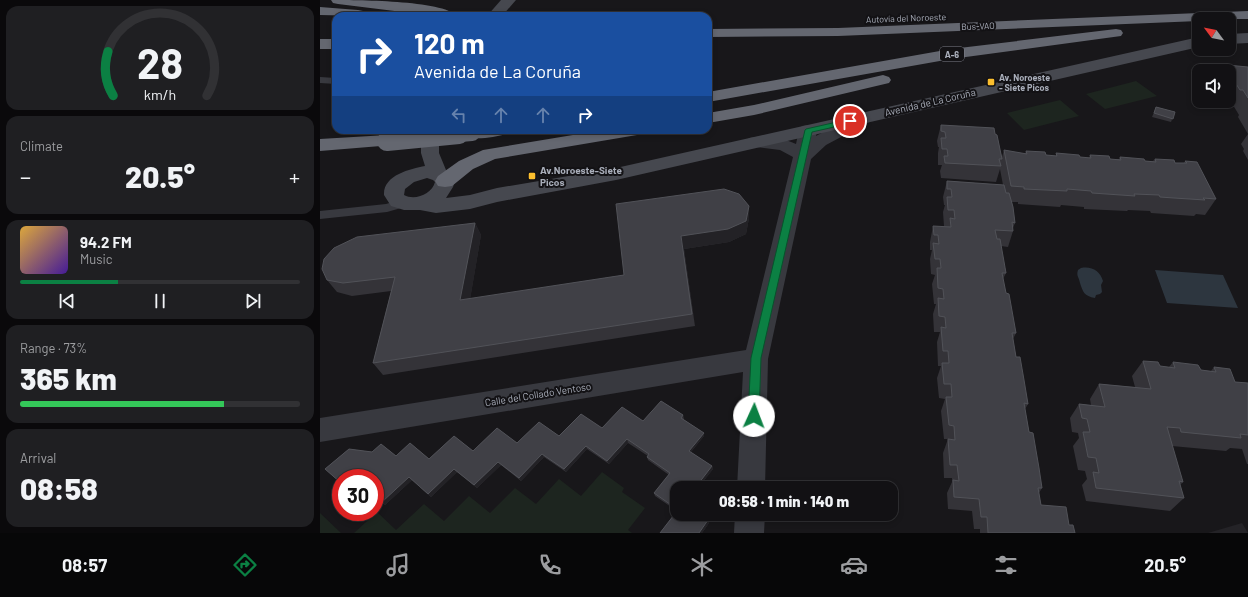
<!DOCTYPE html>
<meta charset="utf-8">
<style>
body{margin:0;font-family:Barlow,sans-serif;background:#1f1f22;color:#f1f3f6;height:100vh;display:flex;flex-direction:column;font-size:15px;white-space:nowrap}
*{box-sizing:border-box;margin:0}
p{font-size:13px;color:#9c9da0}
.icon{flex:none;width:22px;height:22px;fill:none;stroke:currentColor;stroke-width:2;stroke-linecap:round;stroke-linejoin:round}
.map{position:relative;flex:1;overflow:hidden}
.panel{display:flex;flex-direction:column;gap:6px;padding:6px;background:#0a090b;width:320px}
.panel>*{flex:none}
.top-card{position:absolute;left:12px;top:12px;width:380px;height:122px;border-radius:12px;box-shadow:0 2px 6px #0003,0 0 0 1px #313134;background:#1a4fa0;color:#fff;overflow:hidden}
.needle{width:26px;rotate:302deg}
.controls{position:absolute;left:872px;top:12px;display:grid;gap:8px}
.controls a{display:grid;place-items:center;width:44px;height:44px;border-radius:8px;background:#121114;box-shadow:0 2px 6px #0003,0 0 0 1px #313134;font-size:20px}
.speed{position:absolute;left:12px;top:469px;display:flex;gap:8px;font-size:20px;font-weight:700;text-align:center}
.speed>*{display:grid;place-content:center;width:52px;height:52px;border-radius:50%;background:#121114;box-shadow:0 2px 6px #0003,0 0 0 1px #313134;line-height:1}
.speed .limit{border:6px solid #d22;background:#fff;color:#111}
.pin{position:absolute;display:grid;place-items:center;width:34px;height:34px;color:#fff;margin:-17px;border:2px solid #fff;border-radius:50%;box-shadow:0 1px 4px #0007}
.me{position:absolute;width:44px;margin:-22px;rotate:2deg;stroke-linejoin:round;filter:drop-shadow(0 0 3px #0008)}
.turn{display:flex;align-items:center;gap:14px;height:84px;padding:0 16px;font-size:18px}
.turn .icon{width:52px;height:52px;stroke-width:2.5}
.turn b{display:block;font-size:28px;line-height:34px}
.lanes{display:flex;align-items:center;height:38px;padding:0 16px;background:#0003;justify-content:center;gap:20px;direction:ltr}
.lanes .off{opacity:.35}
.big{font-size:30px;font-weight:800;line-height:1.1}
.panel .tile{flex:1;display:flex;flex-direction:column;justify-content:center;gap:6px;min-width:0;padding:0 14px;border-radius:12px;background:#1f1f22}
.panel .dial{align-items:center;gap:0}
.dial svg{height:104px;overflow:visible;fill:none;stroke:#313134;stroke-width:7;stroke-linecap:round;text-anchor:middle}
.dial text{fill:#f1f3f6;stroke:none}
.song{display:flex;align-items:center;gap:12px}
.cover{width:48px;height:48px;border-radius:6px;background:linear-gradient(135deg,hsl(40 70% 55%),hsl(260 70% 35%))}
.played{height:4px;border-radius:2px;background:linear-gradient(90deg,#0b8043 35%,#313134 35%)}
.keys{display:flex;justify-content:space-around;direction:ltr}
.heat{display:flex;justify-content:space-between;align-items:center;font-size:22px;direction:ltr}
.charge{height:6px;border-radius:3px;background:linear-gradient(90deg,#34c759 73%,#313134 0)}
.trip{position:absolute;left:350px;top:481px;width:228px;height:40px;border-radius:12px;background:#121114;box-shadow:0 2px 6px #0003,0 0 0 1px #313134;font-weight:800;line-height:40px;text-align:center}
.menu{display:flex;height:64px;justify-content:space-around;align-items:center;background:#070708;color:#9c9da0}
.menu .icon{width:28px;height:28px}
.menu .active{color:#0b8043}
.menu b{font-size:18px;color:#f1f3f6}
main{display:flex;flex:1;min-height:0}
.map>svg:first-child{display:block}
.built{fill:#242327}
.green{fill:#1d251f}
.water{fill:#2d363f}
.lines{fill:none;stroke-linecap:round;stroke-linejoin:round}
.lane{fill:#38393f;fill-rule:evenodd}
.street{fill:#38393f;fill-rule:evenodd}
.secondary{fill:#46484f;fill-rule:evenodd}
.highway{fill:#646770;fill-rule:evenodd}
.highway-bridge-far1{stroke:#646770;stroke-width:16}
.highway-bridge{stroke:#646770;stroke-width:20}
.wall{fill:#343338}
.shaded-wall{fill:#232226}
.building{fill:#404046;stroke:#515258}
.route{fill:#0b8043;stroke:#07532c}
.poi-dot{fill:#fcbf2e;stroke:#131215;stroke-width:1.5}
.labels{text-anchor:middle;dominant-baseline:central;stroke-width:4;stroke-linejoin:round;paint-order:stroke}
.far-street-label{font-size:9px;fill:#a9aeba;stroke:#131215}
.shield{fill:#131215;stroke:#7c7f88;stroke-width:1}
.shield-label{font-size:9px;font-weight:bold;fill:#a9aeba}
.far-poi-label{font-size:9px;font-weight:bold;fill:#a9aeba;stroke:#131215;text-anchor:start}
.street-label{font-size:10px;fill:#a9aeba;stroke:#131215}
.poi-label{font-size:10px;font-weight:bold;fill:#a9aeba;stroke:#131215;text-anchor:start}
</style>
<main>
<section class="panel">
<div class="tile dial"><svg viewBox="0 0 100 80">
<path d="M14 69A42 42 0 1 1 86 69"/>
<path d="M14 69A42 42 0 0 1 10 35" stroke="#0b8043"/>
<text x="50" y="56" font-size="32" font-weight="700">28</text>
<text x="50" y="72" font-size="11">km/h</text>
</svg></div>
<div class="tile"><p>Climate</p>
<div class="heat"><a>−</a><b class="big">20.5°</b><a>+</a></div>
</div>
<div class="tile">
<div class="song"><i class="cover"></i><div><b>94.2 FM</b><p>Music</p></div></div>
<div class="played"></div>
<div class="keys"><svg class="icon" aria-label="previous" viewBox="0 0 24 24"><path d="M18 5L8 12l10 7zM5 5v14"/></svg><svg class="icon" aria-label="pause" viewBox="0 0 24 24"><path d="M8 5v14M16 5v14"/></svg><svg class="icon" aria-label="next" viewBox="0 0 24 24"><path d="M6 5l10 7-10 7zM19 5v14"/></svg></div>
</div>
<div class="tile"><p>Range · 73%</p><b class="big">365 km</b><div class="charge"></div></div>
<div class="tile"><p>Arrival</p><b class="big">08:58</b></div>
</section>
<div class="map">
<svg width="928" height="533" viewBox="0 0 928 533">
<rect width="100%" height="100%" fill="#18171a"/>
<!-- built -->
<path class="built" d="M922 523 928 533H888Z"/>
<!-- green -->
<path class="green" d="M816 81 837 96 785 109 766 94Z
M740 100 759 116 704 130 687 113Z
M282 472 304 488 302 492 325 508 308 530 312 533H34L57 512 76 530 104 504 124 521 149 496 170 513 195 488 216 504 239 479 261 496Z
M0 513 21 533H0Z"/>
<!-- water -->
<path class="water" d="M761 268C772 266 780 271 783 281L781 285 782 292 780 294 776 295 775 298C764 296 763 292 760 283 759 277 756 276 758 270Z
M835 270 903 275 918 308 847 303Z"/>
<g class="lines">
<!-- lane -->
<path class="lane" d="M0 77 16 78V84L0 83Z
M83 199 88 200 89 203 88 206 67 212 0 219V211L66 204Z"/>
<!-- street -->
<path class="street" d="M543 113 549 114 552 118 549 122 506 145 491 159 448 359 445 488H417L423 372 0 442V418L426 350 473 157 460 150 429 146 426 142 429 138C442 135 463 137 476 144L479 130 482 126 488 125 494 126 497 130 496 136 537 114Z
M415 514H445L444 533H414Z"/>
<!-- secondary -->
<path class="secondary" d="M181 0H196L182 16H167Z
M928 33V43L909 44V34Z
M879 37V47L296 180 177 202 150 209 116 213 100 210H84L71 206 64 195C63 175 90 169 105 166L101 153V130H119V153L126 170 135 181 133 187 126 198 150 195 177 188 296 168ZM107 178 113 180 115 182C112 194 95 201 84 195L85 189 94 182Z"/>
<!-- highway -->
<path class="highway" d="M11 0C32 0 125 0 136 16H115L18 4 13 3Z
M0 7 38 10 43 11 45 14 44 16 0 15Z
M928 11V19H879V21L518 36 388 37V29L518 28Z
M796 29 801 30 803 33 801 36 631 59 388 102V92L631 49Z
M0 39H16V49H0Z
M563 75 569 77 571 80 569 83 434 115 388 123V113L434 105Z
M145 130H190L187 134C175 137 158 140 146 137L143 133Z
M283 130H326L323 134 317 135 175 159 153 169 132 186 125 187 118 186 115 181 118 176 139 161 163 150Z
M67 135 73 137 76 141 73 145 0 151V139Z"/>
<!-- highway-bridge-far1 -->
<path class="highway-bridge-far1" d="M128 135 152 133"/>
<!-- highway-bridge -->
<path class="highway-bridge" d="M67 141 139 134"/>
</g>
<!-- wall -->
<path class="wall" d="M907 65 928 67V134L918 117 919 115 913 105H911L908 101H909V71H904Z
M836 107 855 112 851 122 832 117Z
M621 125 675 134 682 157 684 150 705 154 706 151 726 155 736 156V153L760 157 769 158 770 155 790 159H799L800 157 825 161H833L835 159 855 163H864L865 161 896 199 885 215 876 214 874 216 831 213 830 211 808 210 807 211 764 209V207L741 205 740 207 698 204V202H692L695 223 693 228V231L688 247 681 246 686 273 683 279 686 293 696 333 693 339 696 357 708 404 705 409 709 432 722 488 719 493 721 505 749 525 755 533H660V529H654L652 511 628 509 627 493 632 482V478H624L623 453 628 439H624L621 411 625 399 619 398 617 378 621 366H618L617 342 620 332H614L613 314 616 304H614L612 284 615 275 611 274 610 259 612 250H610V242L613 226 628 227 624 226 623 212 625 205H624L623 197 627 181 683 185 680 169 676 182 621 178 620 171 622 165H618V153L619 147H618L617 141Z
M928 134V160L923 151 924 149 921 144Z
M429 218 426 234 409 242 364 249 375 326 63 375 53 363 71 291 32 296 17 292 7 280 155 223 161 235 150 299 304 275Z
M823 361 840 366 849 367 853 362 881 370 891 371 894 367 915 382 928 383V464H927L922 449 910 448 906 451 852 446 863 482 860 485 864 498 850 511 766 501 762 485 767 479 765 471 758 470 753 446 759 438 758 433 752 432 750 418 759 404 771 405 770 399 779 384 815 387 812 376Z
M341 401 363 415 364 419H363L384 433V436L371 452 392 466 393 469 378 488H357V514H379L388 520 389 523 382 533H340L357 511 335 496 334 493 349 475 328 460 327 457 328 456 308 443 289 464 267 449 246 472 224 457 201 481 181 465 157 488 137 472 111 497 92 480 65 505 55 497V478H21V483L5 469 29 449 52 452 61 444 76 456 90 443 109 459 134 436 153 451 177 428 197 443 219 422 239 436 261 414 282 428 302 407 323 421Z"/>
<!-- shaded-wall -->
<path class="shaded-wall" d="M429 206V218L426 234 409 242 364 249 375 326 361 236Z
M155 223 161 235 148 312 140 300Z
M384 433V436L369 454V451Z
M307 439 308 443 289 464 287 461Z
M266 446 267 449 246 472 244 469Z
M222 454 224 457 201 481 199 478Z
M178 462 181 465 157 488 154 485Z
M392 466 393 469 378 488H375Z
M134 469 137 472 111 497 108 494Z
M89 477 92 480 65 505 62 502Z
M388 520 389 523 382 533H379Z"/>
<!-- building -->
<path class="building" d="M907 65 928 67V98L923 90H920L909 73V71L907 70 910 71Z
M836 107 855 112 853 119 834 113Z
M621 125 674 128 675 134 677 135 682 159H679L681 166 625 163 624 156H628L627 149H622L621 138H626L625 132 621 131Z
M684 150 707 154 706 151 725 152 726 155 737 156 736 153 759 155 760 157 771 158 770 155 789 156 790 159 801 160 800 157 824 159 825 161 836 162 835 159 854 160 855 163H867L865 161 877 162 896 199 883 198 885 200 854 198 840 197 839 195 814 194 815 196 772 193 771 191 747 189V191L704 189V187L691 186Z
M627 181 684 185 686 193H689L693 207 695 223 692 222 693 231 675 230 677 239H680L686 273H682L686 293 689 294 696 333H692L696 357H700L704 380 708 404 704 403 709 432 713 433 719 468 722 488H718L721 505 746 507 749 525H753L755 533H668L667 517H661L659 499 634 497 633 480 639 481 637 465H630L628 439 635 440 634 426 629 425 626 397H632L631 384H624L622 363H629L628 351H623L621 327 626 328 625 317 619 316 618 298 624 299 623 289 618 288 617 268H621L620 259H615L613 243 619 244 618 235H614L613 226 631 227 630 218 635 219 634 210H628L627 197H632L631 189H627Z
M404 189 419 194 429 206 426 221 408 229 361 236 372 314 53 363 75 277 23 283 7 280 2 269 4 259 14 248 37 237 155 223 140 300 304 275 296 204Z
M823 361 838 362 840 366 855 368 853 362 878 365 881 370 896 372 894 367 910 369 915 382 928 383V435L920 434 921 438 861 432 860 428 847 427 863 482 859 481 864 498 776 488 773 472 779 473 776 458 768 457 763 432H770L767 419 762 418 759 404 785 407 779 384 831 389Z
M341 401 363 415 361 418 384 433 369 451 392 466 375 488H357V509L334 493 350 473 327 457 329 454 307 439 287 461 266 446 244 469 222 454 199 478 178 462 154 485 134 469 108 494 89 477 62 502 55 497V478H21V483L5 469 29 449 52 452 61 444 76 456 90 443 109 459 134 436 153 451 177 428 197 443 219 422 239 436 261 414 282 428 302 407 323 421Z
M21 487V500L14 494Z
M357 511V514H379L388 520 379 533H340Z"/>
<!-- route -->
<path class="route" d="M530 119H532V123L492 132 441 358 439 416 438 420 434 421 430 420 428 416 431 358 485 130 486 129Z"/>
<!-- markers -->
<g class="poi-dot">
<rect x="667" y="78" width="8" height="8" rx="2"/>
<rect x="208" y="172" width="8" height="8" rx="2"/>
</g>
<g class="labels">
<!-- far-street labels -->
<g class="far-street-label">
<text transform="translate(586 18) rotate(-2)">Autovía del Noroeste</text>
<text transform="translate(658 26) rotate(-2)">Bus-VAO</text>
</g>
<!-- shield labels -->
<rect class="shield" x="620" y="47" width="24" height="14" rx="3"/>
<g class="shield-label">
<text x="632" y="54">A-6</text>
</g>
<!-- far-poi labels -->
<g class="far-poi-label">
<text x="679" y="77">Av. Noroeste<tspan x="679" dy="10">- Siete Picos</tspan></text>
</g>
<!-- street labels -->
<g class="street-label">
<text transform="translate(610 102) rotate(-13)">Avenida de La Coruña</text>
<text transform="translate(218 394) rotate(-9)">Calle del Collado Ventoso</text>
</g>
<!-- poi labels -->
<g class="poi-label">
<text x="220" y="170">Av.Noroeste-Siete<tspan x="220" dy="12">Picos</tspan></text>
</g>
</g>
</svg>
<div class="controls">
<a><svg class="needle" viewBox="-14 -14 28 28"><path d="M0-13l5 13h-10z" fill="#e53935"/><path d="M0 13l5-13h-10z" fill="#9c9da0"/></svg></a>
<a><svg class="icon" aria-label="sound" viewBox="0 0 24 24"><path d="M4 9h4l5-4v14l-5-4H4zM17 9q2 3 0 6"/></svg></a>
</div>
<div class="speed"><div class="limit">30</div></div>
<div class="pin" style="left:530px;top:121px;background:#d93025"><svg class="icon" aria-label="arrive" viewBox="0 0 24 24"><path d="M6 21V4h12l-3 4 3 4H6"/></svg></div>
<svg class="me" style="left:434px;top:416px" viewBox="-20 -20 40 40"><circle r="19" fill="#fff"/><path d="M0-13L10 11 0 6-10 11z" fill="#0b8043"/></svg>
<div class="trip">08:58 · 1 min · 140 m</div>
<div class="top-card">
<div class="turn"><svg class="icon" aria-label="right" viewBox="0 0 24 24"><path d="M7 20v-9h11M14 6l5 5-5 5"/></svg><div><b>120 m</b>Avenida de La Coruña</div></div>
<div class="lanes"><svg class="icon off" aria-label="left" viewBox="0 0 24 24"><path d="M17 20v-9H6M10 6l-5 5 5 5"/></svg><svg class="icon off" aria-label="ahead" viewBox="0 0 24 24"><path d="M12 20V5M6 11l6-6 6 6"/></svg><svg class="icon off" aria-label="ahead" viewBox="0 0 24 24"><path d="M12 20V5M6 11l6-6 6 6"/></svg><svg class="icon" aria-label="right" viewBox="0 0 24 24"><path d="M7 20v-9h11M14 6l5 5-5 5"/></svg></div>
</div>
</div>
</main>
<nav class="menu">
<b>08:57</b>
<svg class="icon active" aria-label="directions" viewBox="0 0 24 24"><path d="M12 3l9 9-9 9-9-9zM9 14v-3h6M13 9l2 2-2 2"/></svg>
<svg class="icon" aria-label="music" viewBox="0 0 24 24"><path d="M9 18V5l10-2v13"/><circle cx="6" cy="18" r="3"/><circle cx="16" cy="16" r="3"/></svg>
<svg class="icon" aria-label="phone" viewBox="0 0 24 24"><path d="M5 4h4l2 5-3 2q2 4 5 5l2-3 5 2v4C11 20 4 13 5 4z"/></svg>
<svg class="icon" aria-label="climate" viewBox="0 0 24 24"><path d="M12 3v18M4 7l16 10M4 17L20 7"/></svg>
<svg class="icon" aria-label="car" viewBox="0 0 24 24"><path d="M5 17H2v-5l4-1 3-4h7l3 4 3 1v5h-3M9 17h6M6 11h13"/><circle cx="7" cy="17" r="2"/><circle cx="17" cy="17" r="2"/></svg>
<svg class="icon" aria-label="filters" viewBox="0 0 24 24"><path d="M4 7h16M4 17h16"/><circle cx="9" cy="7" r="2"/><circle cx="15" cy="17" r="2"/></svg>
<b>20.5°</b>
</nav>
